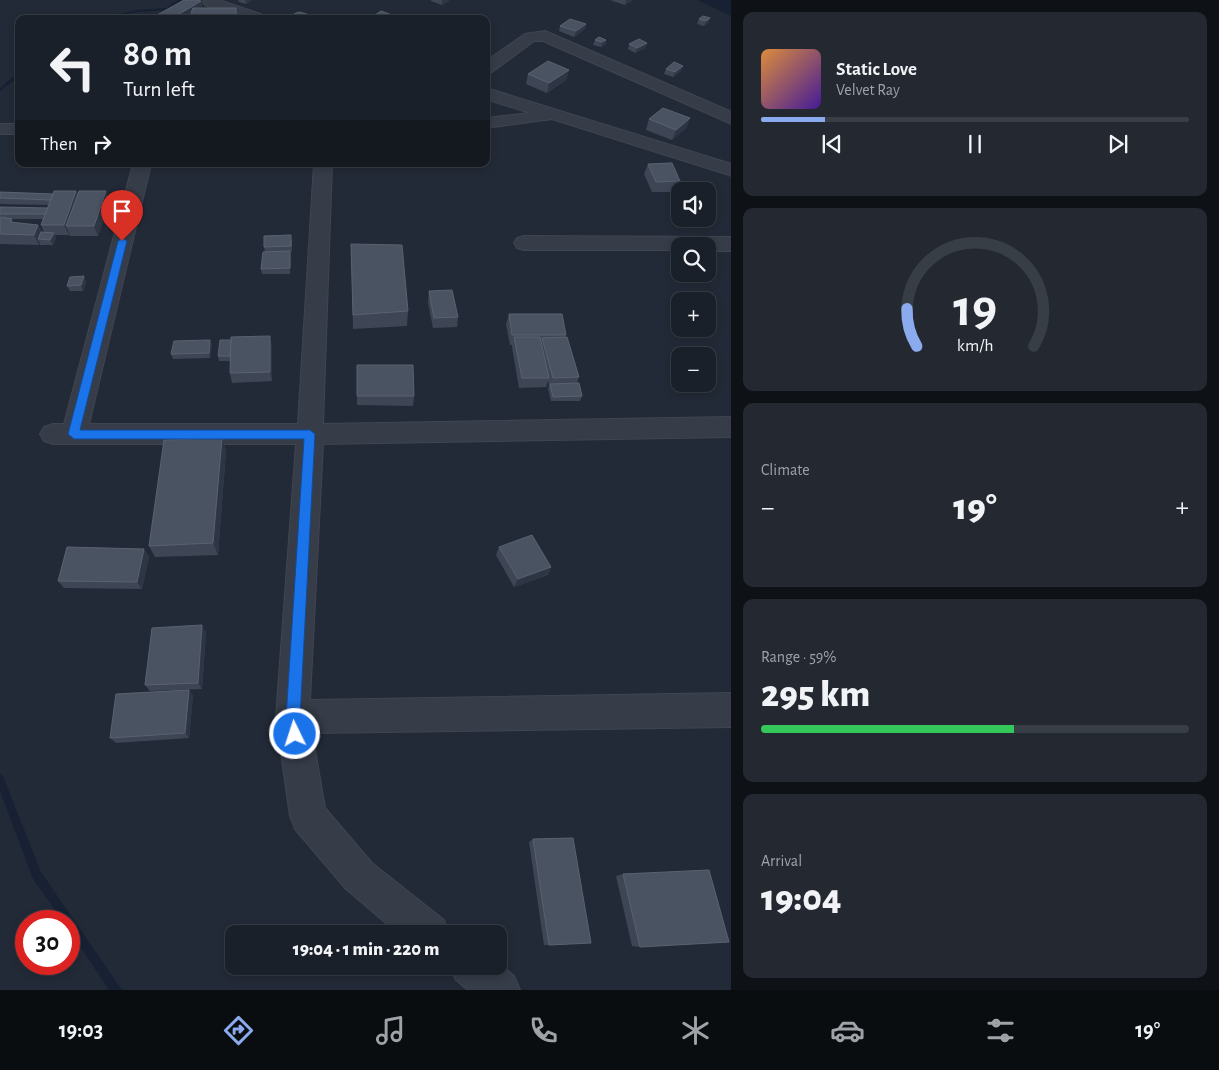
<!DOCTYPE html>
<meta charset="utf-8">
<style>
body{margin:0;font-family:"Alegreya Sans",sans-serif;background:#232831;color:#f1f3f6;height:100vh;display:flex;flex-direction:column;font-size:19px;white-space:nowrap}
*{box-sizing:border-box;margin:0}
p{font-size:16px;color:#9fa3a8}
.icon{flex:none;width:28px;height:28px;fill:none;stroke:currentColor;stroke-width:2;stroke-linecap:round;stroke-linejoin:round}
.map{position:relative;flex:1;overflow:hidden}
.sheet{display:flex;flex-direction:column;gap:12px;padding:12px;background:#0e1217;width:488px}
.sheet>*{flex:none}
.top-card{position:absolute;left:15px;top:15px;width:475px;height:152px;border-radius:10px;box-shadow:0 2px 8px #0003,0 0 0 1px #383e46;background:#1a2029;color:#f1f3f6;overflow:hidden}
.buttons{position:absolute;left:671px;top:182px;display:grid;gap:10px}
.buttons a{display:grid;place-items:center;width:45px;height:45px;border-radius:10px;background:#1a2029;box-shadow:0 2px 8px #0003,0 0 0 1px #383e46;font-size:25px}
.speed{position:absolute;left:15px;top:910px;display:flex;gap:10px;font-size:25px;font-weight:700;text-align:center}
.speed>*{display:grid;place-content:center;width:65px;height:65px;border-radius:50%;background:#1a2029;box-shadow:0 2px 8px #0003,0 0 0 1px #383e46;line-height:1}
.speed .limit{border:8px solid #d22;background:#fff;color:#111}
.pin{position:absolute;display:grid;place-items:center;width:42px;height:42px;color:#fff;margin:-51px -21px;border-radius:50% 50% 50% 0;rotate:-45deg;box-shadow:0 0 5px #0007}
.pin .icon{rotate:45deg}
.me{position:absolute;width:55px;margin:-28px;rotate:356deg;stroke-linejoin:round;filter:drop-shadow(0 0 4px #0008)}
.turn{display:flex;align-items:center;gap:18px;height:105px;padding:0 25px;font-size:22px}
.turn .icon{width:65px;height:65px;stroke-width:2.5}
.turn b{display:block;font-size:35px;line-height:42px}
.then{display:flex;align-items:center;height:48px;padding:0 25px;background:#0003;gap:10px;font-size:19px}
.big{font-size:38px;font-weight:800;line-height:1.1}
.sheet .card{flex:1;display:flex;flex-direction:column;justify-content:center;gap:8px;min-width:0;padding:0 18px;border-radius:10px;background:#232831}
.sheet .dial{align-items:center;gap:0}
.dial svg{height:130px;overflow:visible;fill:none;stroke:#383e46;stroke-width:7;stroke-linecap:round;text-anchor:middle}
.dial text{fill:#f1f3f6;stroke:none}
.song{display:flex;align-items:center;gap:15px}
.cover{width:60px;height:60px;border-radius:8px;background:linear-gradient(135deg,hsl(30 70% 55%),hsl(260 70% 35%))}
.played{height:5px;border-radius:2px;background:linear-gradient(90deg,#8babef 15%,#383e46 15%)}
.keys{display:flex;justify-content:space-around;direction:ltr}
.heat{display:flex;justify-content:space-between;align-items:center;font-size:28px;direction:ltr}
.charge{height:8px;border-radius:4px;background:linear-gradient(90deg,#34c759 59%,#383e46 0)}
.trip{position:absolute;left:225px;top:925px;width:282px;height:50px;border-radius:10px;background:#1a2029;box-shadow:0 2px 8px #0003,0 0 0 1px #383e46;font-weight:800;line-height:50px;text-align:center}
.tabs{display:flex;height:80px;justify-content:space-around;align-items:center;background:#0a0d10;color:#9fa3a8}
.tabs .icon{width:35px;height:35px}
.tabs .current{color:#8babef}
.tabs b{font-size:22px;color:#f1f3f6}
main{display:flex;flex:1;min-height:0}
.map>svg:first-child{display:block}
.water{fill:#172133}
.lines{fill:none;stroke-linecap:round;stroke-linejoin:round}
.stream{fill:#172133;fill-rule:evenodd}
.minor-casing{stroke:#3f4551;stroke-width:2}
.minor{fill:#363c48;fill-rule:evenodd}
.wall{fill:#3e4656;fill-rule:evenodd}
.shaded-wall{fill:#2e3645}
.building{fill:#4a5362;stroke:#5a6271}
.route{fill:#1a73e8;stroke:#114b97}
</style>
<main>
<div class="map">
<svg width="732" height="990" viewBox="0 0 732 990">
<rect width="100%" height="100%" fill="#232a37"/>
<!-- water -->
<path class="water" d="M697 0H731V16Z"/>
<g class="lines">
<!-- stream -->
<path class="stream" d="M178 0H183L167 10 137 12 107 19H98L137 10 166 8Z
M17 73H19V77L0 91V88Z
M0 774 3 776 41 872 122 990H109L69 930V921H63L33 879 0 791Z"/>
<!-- minor casing -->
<g class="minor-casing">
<path id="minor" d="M204 0H219L266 16 268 19H245L205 5 203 2Z
M545 31 732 112V124L543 41H534L492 72 486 74V61L525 34Z
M486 88 732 164V176L552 119 486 128V118L530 113 486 99Z
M0 124H19V134H0Z
M133 164H151L89 424H298L314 164H332L323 424 732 417V437L323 444 310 700 732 693V727L312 733 325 808 372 863 444 920 449 934H399L346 889 295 829 290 816 276 717 296 444H53L44 441 40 434 44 427 53 424H64Z
M524 236 732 237V251H708V246H680V250H524L517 248 514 243 517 238Z
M499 963 514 976 520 990H468L456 980 450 966H499Z"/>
</g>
<!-- minor -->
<use href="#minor" class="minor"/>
</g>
<!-- wall -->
<path class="wall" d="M238 0H252L246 4 239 2Z
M431 0H449V1L442 5 431 1Z
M610 0H633L625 5Z
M201 1 202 6 180 19H158L157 15Z
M294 14 321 19H294Z
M710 18 708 23 704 26 697 24 699 19Z
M586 24 585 29 574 37 559 31 560 26Z
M595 40H606L605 45 601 47 593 45Z
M647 43 645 48 635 53 628 49 629 44Z
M666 69 681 71 673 77 664 74Z
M569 70 566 80 547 93 526 84 528 74Z
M690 118 686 128 672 140 646 130 649 119Z
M648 164 680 181 676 192H652L644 174Z
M76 191 78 194 110 201 98 236H70L69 233V235H55L56 238 53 245H40V243L39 245 0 244V207L48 208 49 205 0 204V192L53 194ZM11 219H43L41 225 44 232H42L38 225 14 223Z
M292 240V251L290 252V274H262L261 269 265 252 264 247Z
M351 244 408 311 407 326 353 329Z
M84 276 86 282 83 291H70L67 286Z
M429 291 458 317 457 327 433 328 428 302Z
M509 314 566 335 565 337 579 377 577 383 582 396 580 401H551L548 389 549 385 548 381 546 387 519 388 512 347V345H510L506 324Z
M210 340 212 345 210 358 173 359 171 354Z
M272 346V381L232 383 230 373V361H219L218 356Z
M357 365 414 396 413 406 357 405Z
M222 438 226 451 218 555 155 557 149 546Z
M499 547 551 567 548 575 514 587 496 555Z
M144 549 149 557 142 589 64 588 58 581Z
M206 632 202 689 150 691 145 685Z
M193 695 189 738 116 743 110 738Z
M533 839 549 945H544L529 842Z
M623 874 640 947 632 946 616 876Z"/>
<!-- shaded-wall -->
<path class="shaded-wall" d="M245 0H252L246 4Z
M442 0H449V1L442 5Z
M626 0H633L625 5Z
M201 1 202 6 180 19H171Z
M710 18 708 23 704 26 706 21Z
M586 24 585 29 574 37 576 31Z
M606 40 605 45 601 47 602 42Z
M647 43 645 48 635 53 637 48Z
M683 66 681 71 673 77 675 72Z
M569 70 566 80 547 93 549 83Z
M690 118 686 128 672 140 676 130Z
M76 191 81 201 66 226 69 233V235L64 225Z
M106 191 110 201 98 236 94 226Z
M38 225 43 235 38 239 40 243 39 245 34 235Z
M54 233 56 238 53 245 50 240Z
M290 251 291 257 290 274Z
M84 276 86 282 83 291 81 285Z
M270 336 272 346V381L270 372Z
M210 340 212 345 210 358 209 353Z
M222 438 226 451 218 555 213 543Z
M144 549 149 557 142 589 137 582Z
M551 567 548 575 514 587 518 579Z
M202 625 206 632 202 689 198 683Z
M189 690 193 695 189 738 185 733Z"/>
<!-- building -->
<path class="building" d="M184 0H197L201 1 171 19 157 15Z
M193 8H236V19H189Z
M381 11 403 19H369Z
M299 12 321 18 306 19 294 14Z
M703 16 710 18 706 21 699 19Z
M570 19 586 24 576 31 560 26Z
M599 37 606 40 602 42 595 40Z
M639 39 647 43 637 48 629 44Z
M548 61 569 70 549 83 528 74Z
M674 62 683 66 675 72 666 69Z
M663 108 690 118 676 130 649 119Z
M672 163 680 181 656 182 648 164Z
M54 191H76L64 225H41Z
M79 191H106L94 226H66Z
M0 192 53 194 51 200 0 198Z
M0 207 48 208 45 214H0Z
M1 217 12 219 10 222 38 225 34 235 0 234V219Z
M41 232 54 233 50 240 38 239Z
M291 235V246L264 247V236Z
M351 244 402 245 408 311 353 315Z
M290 251V268L261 269 263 252Z
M84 276 81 285 67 286 70 277Z
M452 290 458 317 434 318 429 291Z
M509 314H562L566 335H512Z
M270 336V372L230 373 231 337Z
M514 337H540L549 378H522Z
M567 337 579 377 553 378 542 338Z
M210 340 209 353 171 354 174 341Z
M220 340H231L230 356H218Z
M357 365H413L414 396H357Z
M579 383 582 396 553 397 550 384Z
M222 438 213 543 149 546 164 440Z
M532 535 551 567 518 579 499 547Z
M67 547 144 549 137 582 58 581Z
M202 625 198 683 145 685 152 628Z
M189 690 185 733 110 738 116 694Z
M573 838 591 943 549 945 533 839Z
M709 870 729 942 640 947 623 874Z"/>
<!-- route -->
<path class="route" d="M122 238 127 241 80 430H310L315 434 300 718 302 734 300 739 295 741 290 739 286 718 304 439H74L68 434 118 241Z"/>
</svg>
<div class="buttons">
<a><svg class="icon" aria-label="sound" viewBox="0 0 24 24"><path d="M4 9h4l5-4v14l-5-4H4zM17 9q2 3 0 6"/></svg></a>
<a><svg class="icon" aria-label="search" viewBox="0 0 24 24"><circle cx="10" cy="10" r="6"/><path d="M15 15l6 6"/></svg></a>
<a>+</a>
<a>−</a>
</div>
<div class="speed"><div class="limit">30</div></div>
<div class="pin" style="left:122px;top:241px;background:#d93025"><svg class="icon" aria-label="arrive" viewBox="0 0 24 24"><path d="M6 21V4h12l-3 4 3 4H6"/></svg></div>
<svg class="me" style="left:295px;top:734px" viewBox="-20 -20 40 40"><circle r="17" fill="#1a73e8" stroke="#fff" stroke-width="3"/><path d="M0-11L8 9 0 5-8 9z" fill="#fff"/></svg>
<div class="trip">19:04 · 1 min · 220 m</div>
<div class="top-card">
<div class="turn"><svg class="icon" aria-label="left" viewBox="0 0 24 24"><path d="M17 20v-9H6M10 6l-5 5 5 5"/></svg><div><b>80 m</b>Turn left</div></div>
<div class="then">Then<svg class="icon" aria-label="right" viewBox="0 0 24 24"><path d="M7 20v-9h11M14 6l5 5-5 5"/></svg></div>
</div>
</div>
<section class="sheet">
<div class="card">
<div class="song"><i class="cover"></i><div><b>Static Love</b><p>Velvet Ray</p></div></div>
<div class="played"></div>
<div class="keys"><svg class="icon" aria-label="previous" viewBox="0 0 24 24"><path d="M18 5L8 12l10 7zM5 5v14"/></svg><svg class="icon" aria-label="pause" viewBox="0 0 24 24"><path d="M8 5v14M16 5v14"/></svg><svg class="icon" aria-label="next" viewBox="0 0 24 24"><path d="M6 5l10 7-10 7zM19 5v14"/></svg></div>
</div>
<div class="card dial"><svg viewBox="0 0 100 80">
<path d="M14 69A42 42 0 1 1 86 69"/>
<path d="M14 69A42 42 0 0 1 8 46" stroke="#8babef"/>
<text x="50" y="56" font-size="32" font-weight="700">19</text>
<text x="50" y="72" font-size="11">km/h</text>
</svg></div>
<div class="card"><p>Climate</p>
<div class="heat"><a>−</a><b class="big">19°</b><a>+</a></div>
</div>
<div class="card"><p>Range · 59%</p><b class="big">295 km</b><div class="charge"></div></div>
<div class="card"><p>Arrival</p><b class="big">19:04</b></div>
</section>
</main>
<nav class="tabs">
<b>19:03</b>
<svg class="icon current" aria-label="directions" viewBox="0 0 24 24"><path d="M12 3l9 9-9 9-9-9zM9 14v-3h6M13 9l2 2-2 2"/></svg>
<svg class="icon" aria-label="music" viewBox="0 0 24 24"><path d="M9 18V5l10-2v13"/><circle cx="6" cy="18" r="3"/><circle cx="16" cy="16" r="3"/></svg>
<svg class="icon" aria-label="phone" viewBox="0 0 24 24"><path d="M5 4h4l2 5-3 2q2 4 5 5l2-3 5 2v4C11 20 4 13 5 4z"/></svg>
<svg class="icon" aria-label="climate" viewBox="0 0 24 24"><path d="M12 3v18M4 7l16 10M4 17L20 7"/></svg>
<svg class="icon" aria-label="car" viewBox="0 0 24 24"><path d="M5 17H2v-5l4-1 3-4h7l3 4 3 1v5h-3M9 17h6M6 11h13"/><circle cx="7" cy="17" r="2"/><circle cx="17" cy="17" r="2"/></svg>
<svg class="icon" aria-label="filters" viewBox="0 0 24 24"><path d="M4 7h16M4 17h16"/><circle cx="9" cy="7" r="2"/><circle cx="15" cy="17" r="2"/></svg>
<b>19°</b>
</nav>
